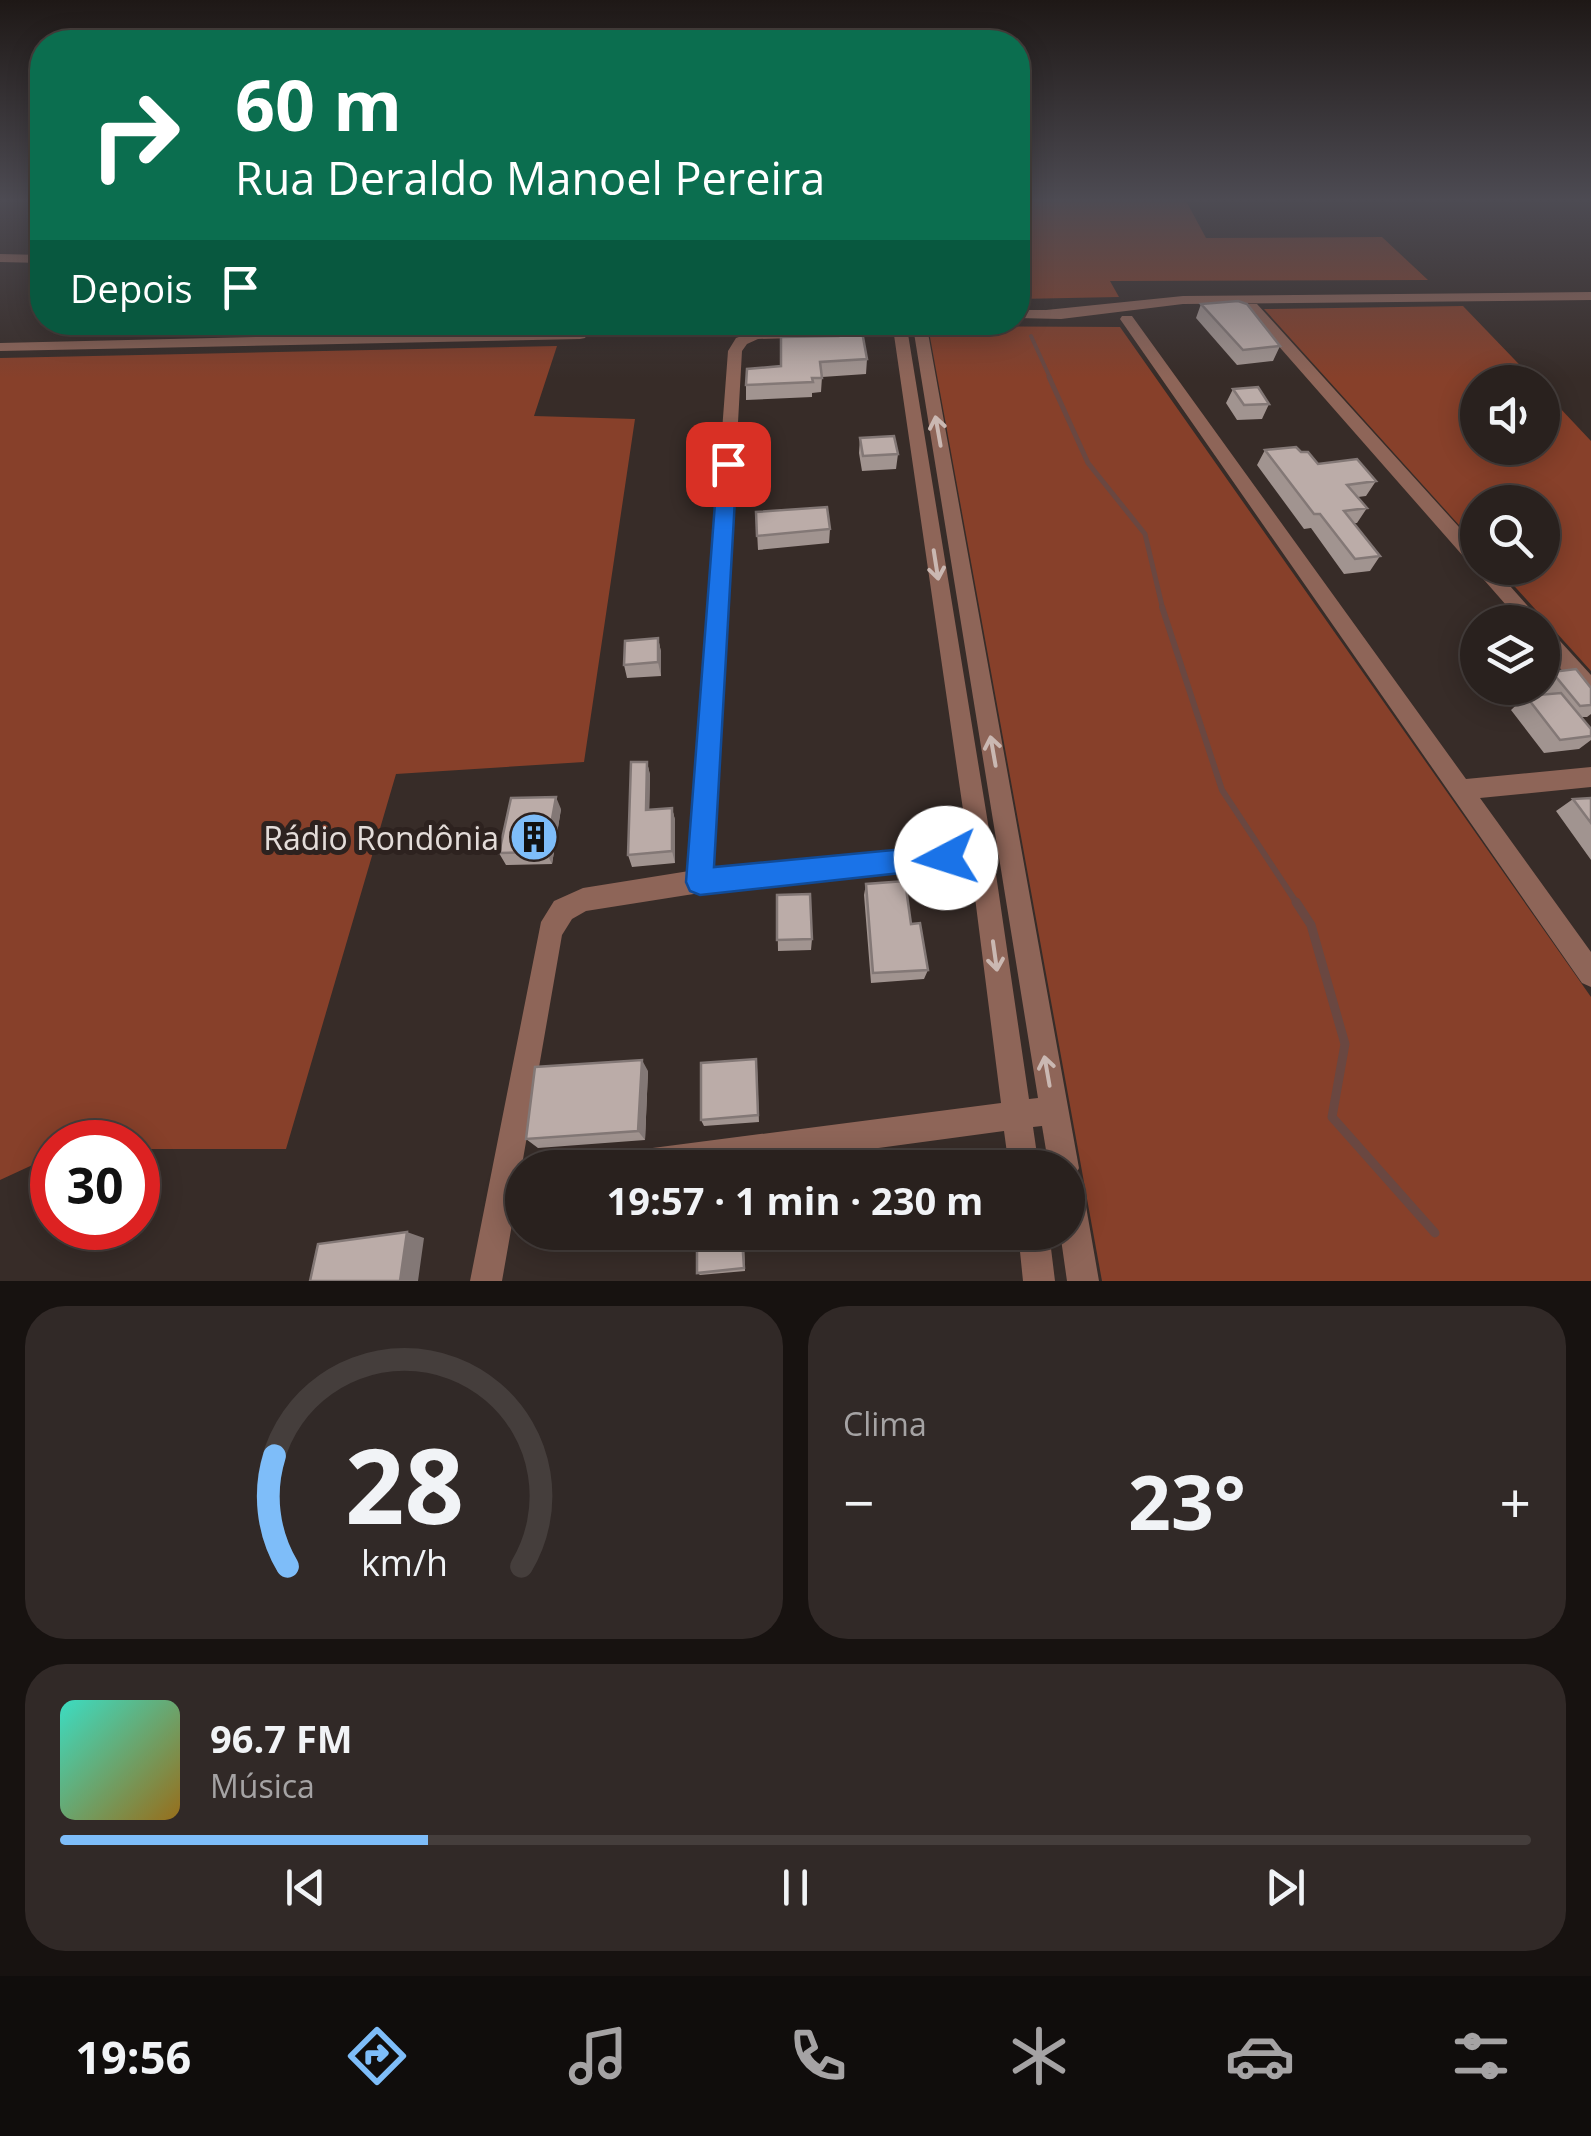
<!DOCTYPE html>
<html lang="pt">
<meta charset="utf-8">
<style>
body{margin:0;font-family:"Open Sans",sans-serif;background:#312927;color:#f1f3f6;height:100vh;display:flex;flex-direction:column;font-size:38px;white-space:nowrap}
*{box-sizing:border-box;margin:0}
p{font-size:32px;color:#a5a3a4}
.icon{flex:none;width:55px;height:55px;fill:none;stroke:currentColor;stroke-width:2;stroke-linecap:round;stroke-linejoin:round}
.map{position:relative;height:1281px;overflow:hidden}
.drawer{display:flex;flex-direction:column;gap:25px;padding:25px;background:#171210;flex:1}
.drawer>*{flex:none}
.banner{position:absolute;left:30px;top:30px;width:1000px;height:305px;border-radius:40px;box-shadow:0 5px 25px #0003,0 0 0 2px #453e3c;background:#0b6e4f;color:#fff;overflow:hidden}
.controls{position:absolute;left:1460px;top:365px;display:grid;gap:20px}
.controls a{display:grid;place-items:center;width:100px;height:100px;border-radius:50%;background:#29211e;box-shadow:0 5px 25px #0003,0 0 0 2px #453e3c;font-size:50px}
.speed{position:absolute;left:30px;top:1120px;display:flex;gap:20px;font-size:50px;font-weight:700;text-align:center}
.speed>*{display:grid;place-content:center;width:130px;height:130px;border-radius:50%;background:#29211e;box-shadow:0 5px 25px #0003,0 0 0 2px #453e3c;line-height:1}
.speed .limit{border:15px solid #d22;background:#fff;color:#111}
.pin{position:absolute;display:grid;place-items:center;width:85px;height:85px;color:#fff;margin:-42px;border-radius:20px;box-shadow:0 5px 15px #0006}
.me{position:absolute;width:110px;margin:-55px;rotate:265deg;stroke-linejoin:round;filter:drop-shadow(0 0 8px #0008)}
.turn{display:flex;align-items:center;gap:35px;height:210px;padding:0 40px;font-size:45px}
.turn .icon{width:130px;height:130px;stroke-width:2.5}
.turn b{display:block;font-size:70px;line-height:85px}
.then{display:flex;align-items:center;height:95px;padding:0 40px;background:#0003;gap:20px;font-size:38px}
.big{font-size:75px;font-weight:700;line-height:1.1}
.drawer .tile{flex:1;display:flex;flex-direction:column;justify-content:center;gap:15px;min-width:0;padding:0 35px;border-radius:40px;background:#312927}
.drawer .dial{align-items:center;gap:0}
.dial svg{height:260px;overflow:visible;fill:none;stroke:#453e3c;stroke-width:7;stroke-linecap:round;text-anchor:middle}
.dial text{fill:#f1f3f6;stroke:none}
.song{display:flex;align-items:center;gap:30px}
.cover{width:120px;height:120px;border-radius:15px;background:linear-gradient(135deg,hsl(170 70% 55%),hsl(40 70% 35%))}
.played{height:10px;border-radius:5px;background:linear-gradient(90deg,#7ebdf9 25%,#453e3c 25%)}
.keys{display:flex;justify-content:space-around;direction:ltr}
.heat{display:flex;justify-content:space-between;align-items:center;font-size:55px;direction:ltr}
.drawer .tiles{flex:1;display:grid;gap:25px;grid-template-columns:1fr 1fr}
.tile:last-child{grid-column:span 2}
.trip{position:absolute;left:505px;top:1150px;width:580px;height:100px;border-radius:50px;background:#29211e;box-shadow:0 5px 25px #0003,0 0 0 2px #453e3c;font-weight:700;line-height:100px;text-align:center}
.tabs{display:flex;height:160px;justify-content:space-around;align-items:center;background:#100d0c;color:#a5a3a4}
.tabs .icon{width:70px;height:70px}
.tabs .current{color:#7ebdf9}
.tabs b{font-size:45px;color:#f1f3f6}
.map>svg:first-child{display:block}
.green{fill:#87402a}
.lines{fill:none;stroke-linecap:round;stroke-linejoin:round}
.stream-far3{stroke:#6a4741;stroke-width:4}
.stream-far2{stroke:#6a4741;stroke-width:5}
.stream-far1{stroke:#6a4741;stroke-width:6}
.stream{stroke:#6a4741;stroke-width:9}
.minor{fill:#8e6558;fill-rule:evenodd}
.wall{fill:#a19490}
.shaded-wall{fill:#837876}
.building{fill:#bbaca8;stroke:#837876;stroke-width:2.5}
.oneway{stroke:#cab8b2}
.route{fill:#1a73e8;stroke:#114b97;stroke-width:2.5}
.labels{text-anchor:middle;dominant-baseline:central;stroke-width:10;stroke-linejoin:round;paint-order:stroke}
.poi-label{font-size:32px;fill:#e3dcd9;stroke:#2d221f;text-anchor:end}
</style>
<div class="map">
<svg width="1591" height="1281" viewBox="0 0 1591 1281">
<rect width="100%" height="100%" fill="#372c28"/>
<!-- green -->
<path class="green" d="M1018 199H1185L1206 238 1382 237 1428 280 1110 281 1119 297 1018 299Z
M1463 306 1536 382H1478V448H1542L1543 390 1591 441V671L1498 568H1542V502H1478L1477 545 1264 309Z
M928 326 1120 327 1591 997V1281H1102Z
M557 346 534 416 635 419 584 762 396 774 286 1149H138V1142H52V1156L0 1180V358Z"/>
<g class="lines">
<!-- stream-far3 -->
<path class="stream-far3" d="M1031 336 1051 380"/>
<!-- stream-far2 -->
<path class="stream-far2" d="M1049 377 1088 463 1145 534 1163 610"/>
<!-- stream-far1 -->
<path class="stream-far1" d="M1162 607 1222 790 1298 905"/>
<!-- stream -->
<path class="stream" d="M1296 902 1311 925 1345 1044 1332 1117 1435 1233"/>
<!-- minor -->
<path class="minor" d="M0 254 42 255V263L0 262Z
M1591 292V300L1183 304 1061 319 1018 318V310H1046L1183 296Z
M1247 304H1257L1478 548V568H1494L1542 622H1521L1247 310Z
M1122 316H1132L1466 779 1591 767V787L1480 798 1591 952V987L1582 983 1120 319Z
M266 322H281L270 337 575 331 581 322H595L585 338 580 339 0 351V343L255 337Z
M892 322H906L907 326H913L912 322H926L1079 1168 1075 1177 1083 1189 1099 1281H1067L1060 1232H1068V1168H1049L1042 1126 1033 1127 1039 1168H1009L1004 1131 730 1168H599L603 1157 614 1153 1001 1103 971 866 700 893 586 911 572 919 562 935 522 1165 528 1168H522V1195L517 1196 502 1281H470L541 922 554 901 583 888 689 871 728 351 736 338 756 331 893 326ZM914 333 1038 1098 1029 1099 993 854 908 334ZM894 335 968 844 713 868 742 351 747 344 758 339Z
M1542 626 1549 629 1591 675V697L1584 695 1542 648Z
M1018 1232H1049L1055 1281H1023Z"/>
</g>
<!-- wall -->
<path class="wall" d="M1201 304 1280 346 1273 361 1237 365 1196 318Z
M836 326 867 359 866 374 822 377 821 392 812 393V397L746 400V385L836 336Z
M1233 389 1269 404 1262 419 1237 420 1226 403Z
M860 438 898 454 896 469 862 471 859 453Z
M1265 450 1301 452 1318 464 1376 481 1366 496 1358 497 1367 508 1357 523H1354L1380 556 1370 571 1344 574 1311 528 1304 529 1257 465Z
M756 512 830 529 829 543 758 550Z
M658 638 661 652V676L627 678 624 665Z
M1552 672 1591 688V714L1587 717H1581L1591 729V740L1579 749 1544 753 1511 710 1526 696 1543 695 1538 688H1542V680Z
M647 762 650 775 649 810 672 808 675 820V863L632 867 628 855Z
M1591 798V860L1556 811 1573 799Z
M561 809 552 864 506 865 499 853Z
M866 884 911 924 928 970 924 979 871 983 864 895Z
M777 895 812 939 811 950 778 951Z
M757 1067 759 1122 704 1126 701 1120Z
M648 1071 645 1140 538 1148 526 1139Z
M697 1232H759L760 1239 744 1241 745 1271 700 1275 697 1273Z"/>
<!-- shaded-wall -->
<path class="shaded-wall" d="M658 638 661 652V676L658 662Z
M647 762 650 775 649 822 646 810Z
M556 797 561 809 552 864 546 852Z
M672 808 675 820V863L672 851Z
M642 1060 648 1071 645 1140 638 1131Z
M407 1232 424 1238 418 1281H400Z"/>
<!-- building -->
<path class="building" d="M1238 301 1247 304 1280 346 1243 350 1201 304Z
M836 326H861L867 359 820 362 822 378H812L813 382 746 385 747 369 781 366V337L838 336Z
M1258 387 1269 404 1244 405 1233 389Z
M894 436 898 454 863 456 860 438Z
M1296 447 1301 452H1308L1318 464 1357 459 1376 481 1347 485 1367 508 1344 511 1380 556 1355 559 1320 514H1314L1265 450Z
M827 507 830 529 757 536 756 512Z
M658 638V662L624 665 625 641Z
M1576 669 1591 688V705L1580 706 1552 672Z
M1561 693 1591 729V736L1560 740 1526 696Z
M631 762H647L646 810 672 808V851L628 855Z
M556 797 546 852 499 853 511 798Z
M1591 798V823L1573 799Z
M905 881 911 924 920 923 928 970 873 973 866 884Z
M810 894 812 939 777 940V895Z
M756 1059 758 1115 701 1120V1063Z
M642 1060 638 1131 526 1139 535 1067Z
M407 1232 400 1281H310L318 1244Z
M697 1232H758V1236L742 1238 744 1268 697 1273Z"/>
<!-- one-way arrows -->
<defs><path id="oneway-shaft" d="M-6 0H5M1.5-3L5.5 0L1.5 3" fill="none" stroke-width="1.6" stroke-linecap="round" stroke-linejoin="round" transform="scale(2.5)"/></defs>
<g class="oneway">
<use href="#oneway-shaft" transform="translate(938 431) rotate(-100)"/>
<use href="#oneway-shaft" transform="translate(936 565) rotate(81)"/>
<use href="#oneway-shaft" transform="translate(993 751) rotate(-100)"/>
<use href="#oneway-shaft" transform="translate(995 956) rotate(82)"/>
<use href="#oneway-shaft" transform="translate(1047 1071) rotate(-100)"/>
</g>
<!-- sky -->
<linearGradient id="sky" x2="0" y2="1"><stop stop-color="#1e1816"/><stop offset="0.53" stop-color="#4d4b53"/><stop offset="1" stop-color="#4d4b53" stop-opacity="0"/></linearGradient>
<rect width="1591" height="378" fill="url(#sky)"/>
<!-- route -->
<path class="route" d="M728 458 737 464 714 867 946 845 955 849 959 858 955 867 700 895 690 891 686 882 718 464Z"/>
<!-- icons -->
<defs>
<g id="building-disc" transform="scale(2.5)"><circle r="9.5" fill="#7ebdf9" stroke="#2d221f"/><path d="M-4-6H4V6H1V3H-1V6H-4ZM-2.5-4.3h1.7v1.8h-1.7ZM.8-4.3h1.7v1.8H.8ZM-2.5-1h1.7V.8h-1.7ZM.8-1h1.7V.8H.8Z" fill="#111"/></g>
</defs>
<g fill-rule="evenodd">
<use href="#building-disc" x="534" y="837"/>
</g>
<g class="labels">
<!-- poi labels -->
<g class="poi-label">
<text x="499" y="837">Rádio Rondônia</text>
</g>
</g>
</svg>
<div class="controls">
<a><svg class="icon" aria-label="sound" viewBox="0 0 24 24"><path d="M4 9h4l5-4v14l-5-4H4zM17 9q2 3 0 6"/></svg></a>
<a><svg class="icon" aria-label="search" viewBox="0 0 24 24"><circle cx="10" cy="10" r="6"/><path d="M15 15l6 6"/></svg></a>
<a><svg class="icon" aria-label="layers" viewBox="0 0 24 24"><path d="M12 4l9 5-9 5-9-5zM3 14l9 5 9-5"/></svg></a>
</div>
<div class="speed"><div class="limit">30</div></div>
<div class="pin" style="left:728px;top:464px;background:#d93025"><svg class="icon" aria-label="arrive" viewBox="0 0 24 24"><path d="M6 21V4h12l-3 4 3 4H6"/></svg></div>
<svg class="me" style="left:946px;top:858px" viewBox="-20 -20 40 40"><circle r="19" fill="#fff"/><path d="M0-13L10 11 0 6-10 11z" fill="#1a73e8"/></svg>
<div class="trip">19:57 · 1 min · 230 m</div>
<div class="banner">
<div class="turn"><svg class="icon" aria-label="right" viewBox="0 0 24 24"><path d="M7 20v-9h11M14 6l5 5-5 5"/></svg><div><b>60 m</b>Rua Deraldo Manoel Pereira</div></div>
<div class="then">Depois<svg class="icon" aria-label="arrive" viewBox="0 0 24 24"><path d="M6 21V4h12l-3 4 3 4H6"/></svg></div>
</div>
</div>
<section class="drawer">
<div class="tiles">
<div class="tile dial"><svg viewBox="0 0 100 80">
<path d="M14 69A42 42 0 1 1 86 69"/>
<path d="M14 69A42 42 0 0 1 10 35" stroke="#7ebdf9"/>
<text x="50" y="56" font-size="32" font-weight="700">28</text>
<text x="50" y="72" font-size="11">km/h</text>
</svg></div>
<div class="tile"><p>Clima</p>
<div class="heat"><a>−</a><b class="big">23°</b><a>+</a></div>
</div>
<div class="tile">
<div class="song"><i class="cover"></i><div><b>96.7 FM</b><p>Música</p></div></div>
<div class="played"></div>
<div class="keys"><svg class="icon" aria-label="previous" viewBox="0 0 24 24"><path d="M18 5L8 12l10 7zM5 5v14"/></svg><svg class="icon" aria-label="pause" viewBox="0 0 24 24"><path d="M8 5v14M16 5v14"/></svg><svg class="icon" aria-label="next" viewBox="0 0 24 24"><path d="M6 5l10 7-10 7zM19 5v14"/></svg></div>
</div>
</div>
</section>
<nav class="tabs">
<b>19:56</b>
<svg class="icon current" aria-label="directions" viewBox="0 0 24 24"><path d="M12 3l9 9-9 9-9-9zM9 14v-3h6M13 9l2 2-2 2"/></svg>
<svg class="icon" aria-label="music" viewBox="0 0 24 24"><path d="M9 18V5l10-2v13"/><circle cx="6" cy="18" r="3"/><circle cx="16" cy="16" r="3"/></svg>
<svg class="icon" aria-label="phone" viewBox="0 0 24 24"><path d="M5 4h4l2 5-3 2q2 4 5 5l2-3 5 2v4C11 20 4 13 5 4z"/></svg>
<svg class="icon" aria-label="climate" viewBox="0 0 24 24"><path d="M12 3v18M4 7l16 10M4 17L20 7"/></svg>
<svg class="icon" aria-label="car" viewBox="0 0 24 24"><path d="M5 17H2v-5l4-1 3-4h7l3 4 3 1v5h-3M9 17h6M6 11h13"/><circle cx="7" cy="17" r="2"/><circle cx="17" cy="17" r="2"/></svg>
<svg class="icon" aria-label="filters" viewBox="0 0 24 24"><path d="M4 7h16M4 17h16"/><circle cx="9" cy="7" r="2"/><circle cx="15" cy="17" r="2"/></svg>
</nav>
